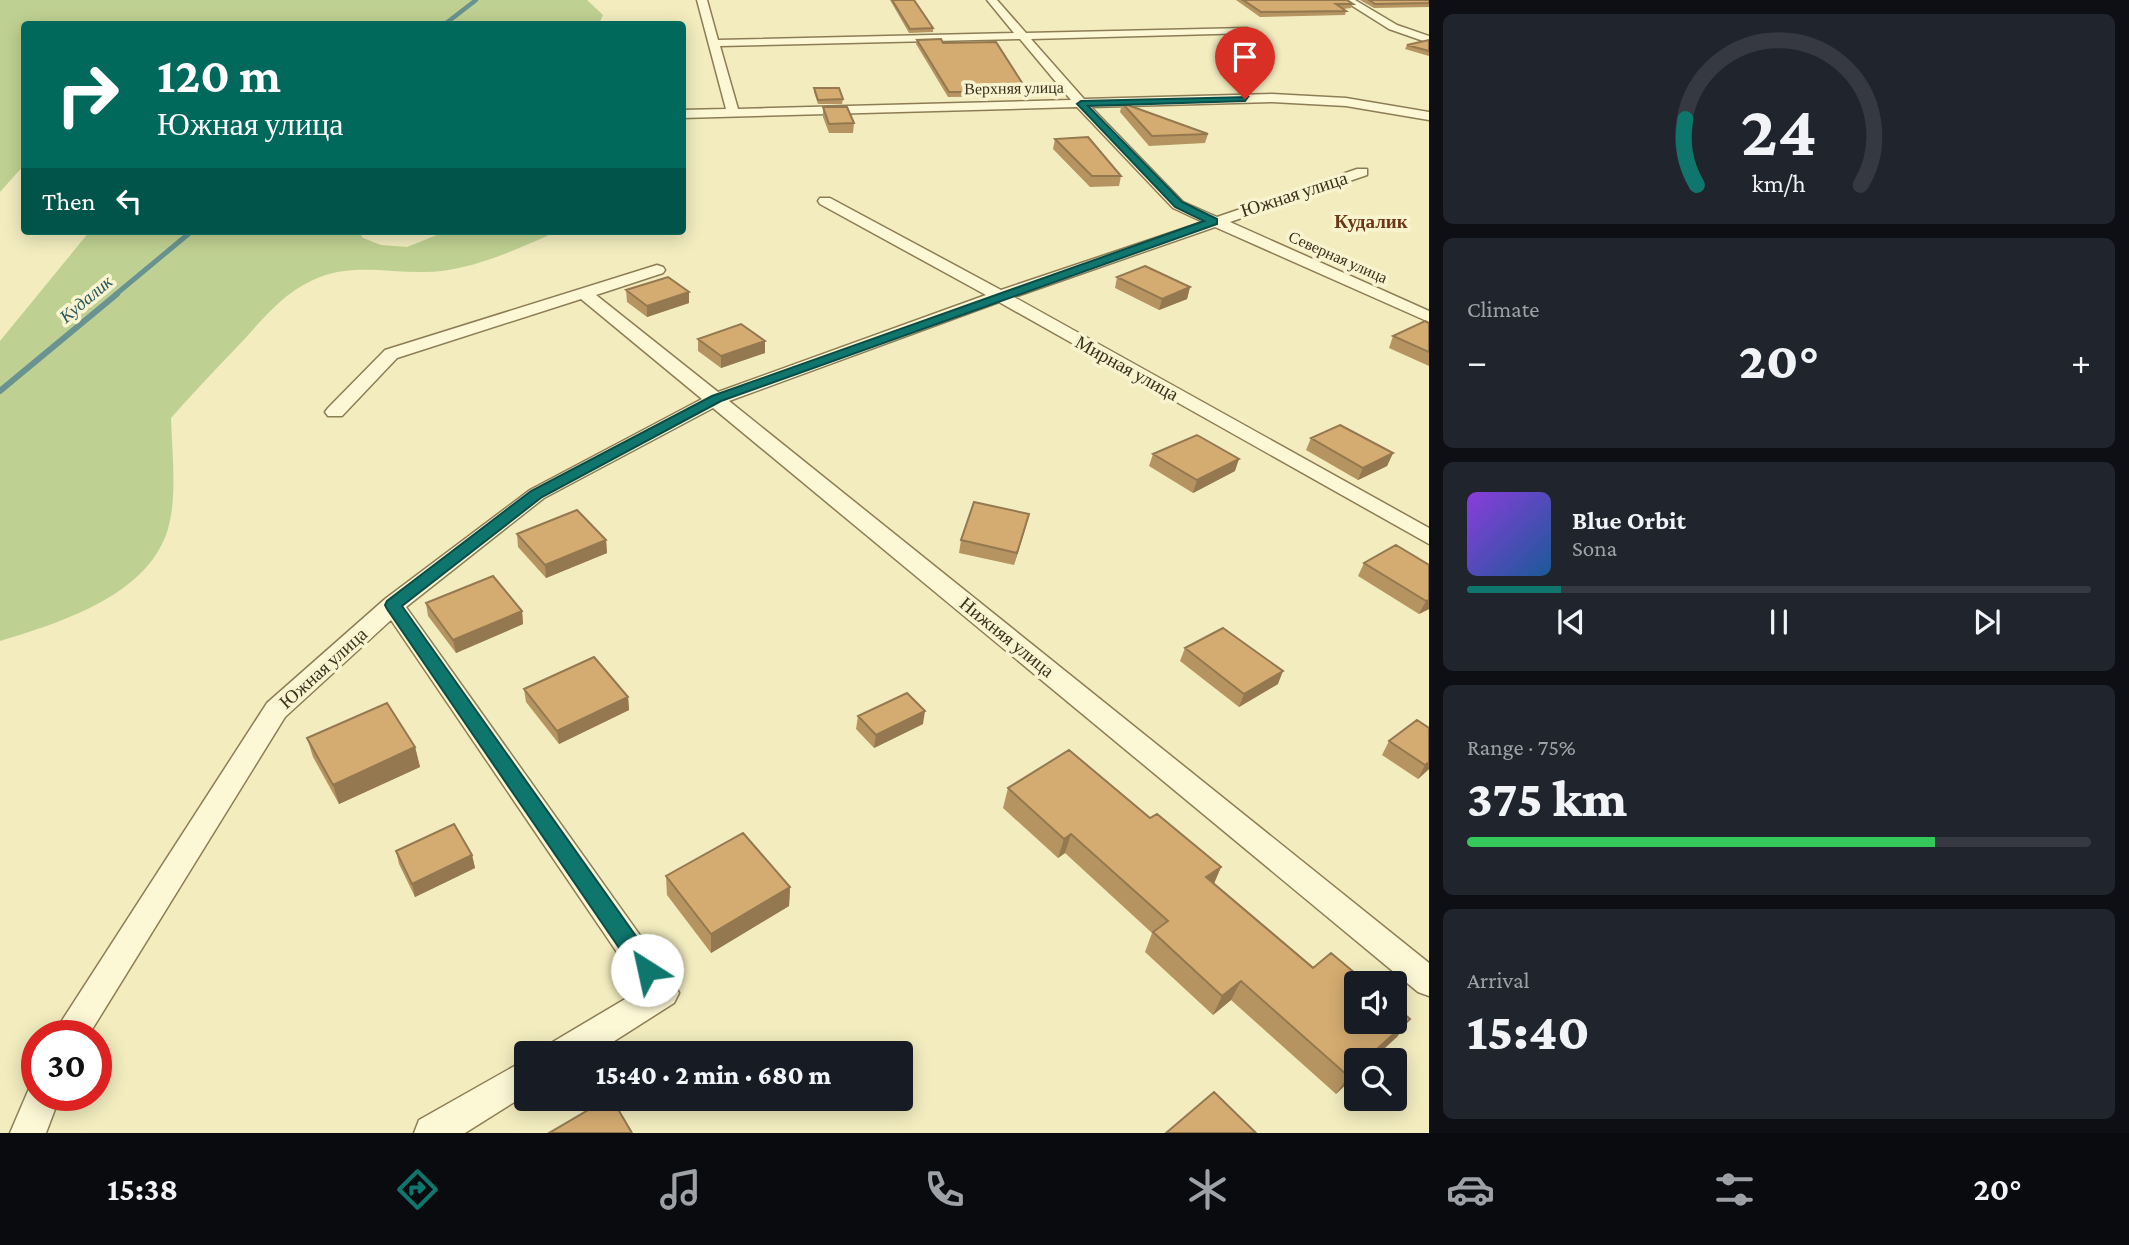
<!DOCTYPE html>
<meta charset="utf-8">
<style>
body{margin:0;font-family:"Crimson Pro",serif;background:#20242c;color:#f1f3f6;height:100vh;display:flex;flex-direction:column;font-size:26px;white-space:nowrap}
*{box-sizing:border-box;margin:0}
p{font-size:23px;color:#9ea1a6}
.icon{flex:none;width:38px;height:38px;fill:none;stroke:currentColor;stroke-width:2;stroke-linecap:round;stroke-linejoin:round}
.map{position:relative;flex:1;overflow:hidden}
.side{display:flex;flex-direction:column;gap:14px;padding:14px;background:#0d0f14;width:700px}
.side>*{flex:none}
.banner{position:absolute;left:21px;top:21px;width:665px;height:214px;border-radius:7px;box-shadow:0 4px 18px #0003;background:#00695c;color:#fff;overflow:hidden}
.controls{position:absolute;left:1344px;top:971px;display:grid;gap:14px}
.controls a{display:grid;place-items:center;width:63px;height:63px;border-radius:7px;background:#171b24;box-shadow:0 4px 18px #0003;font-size:35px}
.speed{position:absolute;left:21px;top:1020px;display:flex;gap:14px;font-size:35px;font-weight:700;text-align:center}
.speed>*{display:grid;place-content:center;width:91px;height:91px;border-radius:50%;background:#171b24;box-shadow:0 4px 18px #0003;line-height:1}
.speed .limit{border:10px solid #d22;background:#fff;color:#111}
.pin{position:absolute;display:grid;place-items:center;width:60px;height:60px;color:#fff;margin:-72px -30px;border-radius:50% 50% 50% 0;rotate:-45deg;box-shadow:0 0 7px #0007}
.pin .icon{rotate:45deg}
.me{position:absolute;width:77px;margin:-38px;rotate:325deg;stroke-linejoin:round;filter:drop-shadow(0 0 5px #0008)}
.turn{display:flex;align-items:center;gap:24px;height:147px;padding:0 21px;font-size:32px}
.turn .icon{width:91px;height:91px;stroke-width:2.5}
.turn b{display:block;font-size:49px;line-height:60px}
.then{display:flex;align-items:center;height:66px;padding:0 21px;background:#0003;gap:14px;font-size:26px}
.big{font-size:52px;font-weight:800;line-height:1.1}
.side .card{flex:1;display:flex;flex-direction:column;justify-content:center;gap:10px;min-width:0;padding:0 24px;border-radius:10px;background:#20242c}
.side .dial{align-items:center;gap:0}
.dial svg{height:182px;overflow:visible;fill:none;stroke:#363941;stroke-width:7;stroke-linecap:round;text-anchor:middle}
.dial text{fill:#f1f3f6;stroke:none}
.song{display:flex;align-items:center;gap:21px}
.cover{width:84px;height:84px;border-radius:10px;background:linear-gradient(135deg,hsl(270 70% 55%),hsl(210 70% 35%))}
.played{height:7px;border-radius:4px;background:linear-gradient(90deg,#0f766e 15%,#363941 15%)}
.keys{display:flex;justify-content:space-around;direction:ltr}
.heat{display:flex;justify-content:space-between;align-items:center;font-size:38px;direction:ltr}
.charge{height:10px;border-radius:5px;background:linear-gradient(90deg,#34c759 75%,#363941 0)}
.trip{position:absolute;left:514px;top:1041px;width:399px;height:70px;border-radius:7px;background:#171b24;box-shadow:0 4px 18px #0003;font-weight:800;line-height:70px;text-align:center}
.menu{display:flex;height:112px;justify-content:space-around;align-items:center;background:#090b0e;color:#9ea1a6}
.menu .icon{width:49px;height:49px}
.menu .current{color:#0f766e}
.menu b{font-size:32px;color:#f1f3f6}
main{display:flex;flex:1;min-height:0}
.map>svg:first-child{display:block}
.green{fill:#bfd192}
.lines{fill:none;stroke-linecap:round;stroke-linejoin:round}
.stream-far2{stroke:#699390;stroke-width:4.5}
.stream-far1{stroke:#699390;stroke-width:5}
.stream{stroke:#699390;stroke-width:6}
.minor-casing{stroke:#8d7d56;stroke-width:3}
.minor{fill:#fcf7d4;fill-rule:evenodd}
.wall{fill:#b69461}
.shaded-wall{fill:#94784f}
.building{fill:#d4ac71;stroke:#94784f;stroke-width:2}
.route{fill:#0f766e;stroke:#0a4d48;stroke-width:2}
.labels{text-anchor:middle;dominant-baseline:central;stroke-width:7;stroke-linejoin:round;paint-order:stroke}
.far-street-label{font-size:16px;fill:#3b301c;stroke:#f9f4d0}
.far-water-label{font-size:18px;font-style:italic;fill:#29575c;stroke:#f9f4d0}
.street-label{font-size:19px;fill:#3b301c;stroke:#f9f4d0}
.far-quarter-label{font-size:19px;font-weight:bold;fill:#6c3717;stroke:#f9f4d0}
</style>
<main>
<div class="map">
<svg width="1429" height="1133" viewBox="0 0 1429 1133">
<rect width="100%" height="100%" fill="#f2ecbf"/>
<!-- green -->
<path class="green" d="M0 0H587L603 15 599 24H24V165L0 192Z
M90 231H359L363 238 381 245 407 247 447 231H552L547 236C508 253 464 273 420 272 383 272 346 263 311 281 279 296 260 323 236 348 214 371 192 394 171 418 172 451 177 493 169 525 152 595 59 623 0 641V341Z"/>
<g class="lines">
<!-- stream-far2 -->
<path class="stream-far2" d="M445 24 476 0"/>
<!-- stream-far1 -->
<path class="stream-far1" d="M115 295 192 231"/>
<!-- stream -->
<path class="stream" d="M0 391 117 294"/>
<!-- minor casing -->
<g class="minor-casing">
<path id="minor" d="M697 0H707L718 40 1014 33 987 0H997L1026 33 1247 28 1252 31 1251 33 1031 39 1084 99 1272 94 1346 98 1429 112V120L1346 106 1272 102 1091 107 1183 202 1217 217 1357 169H1367V175L1230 222 1429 311V322L1215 227 1014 297 1429 528V544L999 302 729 401 1429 963V996L1418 992 713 408 544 498 406 607 674 983 679 993 674 1003 594 1054H546L551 1043 642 989 391 620 285 717 88 1036H52L267 703 385 599 530 490 702 399 581 299 397 358 342 416H328L325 412 328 408 385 350 657 265 663 267 665 270 663 273 596 295 718 392 986 295 820 204 818 201 820 198H830L1001 290 1203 222 1173 208 1077 107 682 118V110L726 109ZM1020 39 1071 100 738 109 720 46Z
M1343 0H1355L1397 25 1429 36V43L1389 29Z
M527 1059V1094L465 1133H414L419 1120Z
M37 1082V1096H60L46 1133H10L31 1084Z"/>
</g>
<!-- minor -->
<use href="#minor" class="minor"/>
</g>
<!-- wall -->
<path class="wall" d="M890 0H914L933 28V32L909 33Z
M1236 0H1347L1353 4 1351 8 1343 9 1346 11 1345 15 1260 17Z
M1360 0H1429V7L1374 8Z
M917 40 943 43 1028 92V96L948 97 916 44Z
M1429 40V56L1405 49 1407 45Z
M814 88 843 99 842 104H818L814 92Z
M1122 103 1208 134 1205 143 1149 146 1120 112Z
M823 107 854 123 853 133H829L823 117Z
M1055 139 1121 176 1119 186 1090 187 1053 149Z
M1117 277 1190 287 1187 299 1159 310 1115 288Z
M626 290 689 303 647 317 627 302Z
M1429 323V366L1389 348 1393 336Z
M698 339 765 353 721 368 698 351Z
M1311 438 1393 453 1387 466 1358 480 1306 450Z
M1153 454 1235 471 1193 493 1149 466Z
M1026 526 1014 565 959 553 961 540Z
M517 534 606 540 607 553 546 578 518 547Z
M1364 563 1429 565V609L1419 614 1358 576Z
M426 603 522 611 523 624 456 653 428 616Z
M1185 648 1278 684 1239 707 1180 661Z
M524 689 628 697 629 710 559 744 526 702Z
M858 716 923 724 874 748 856 729Z
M1429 728V769L1418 779 1382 755 1389 741Z
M307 738 415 747 420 767 339 804 313 757Z
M1008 788 1150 818 1221 867 1214 883 1397 1037 1356 1060V1075L1336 1094 1231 1000 1213 1015 1145 952 1152 933 1065 853 1058 858 1003 808Z
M396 851 472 855 475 868 415 897 399 864Z
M666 876 790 887 789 906 711 953 667 895Z"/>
<!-- shaded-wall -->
<path class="shaded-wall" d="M1190 287 1187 299 1159 310 1162 299Z
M689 292V303L647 317V306Z
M765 341V353L721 368V356Z
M1393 453 1387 466 1358 480 1363 468Z
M1239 459 1235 471 1193 493 1197 480Z
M1029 514 1026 526 1014 565 1017 553Z
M606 540 607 553 546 578 545 565Z
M1429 600V609L1419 614 1426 601Z
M522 611 523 624 456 653 453 640Z
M1283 671 1278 684 1239 707 1244 694Z
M628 697 629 710 559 744 557 731Z
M925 711 923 724 874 748 876 735Z
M415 747 420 767 339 804 333 785Z
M1429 762V769L1418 779 1425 765Z
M1071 834 1065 853 1058 858 1064 839Z
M472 855 475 868 415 897 412 884Z
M1221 867 1213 886 1206 877Z
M790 887 789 906 711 953V934Z
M1241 981 1231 1000 1213 1015 1222 996Z
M1410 1019 1397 1037 1372 1060H1365Z
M1356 1068V1075L1336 1094 1348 1076Z"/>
<!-- building -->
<path class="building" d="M892 0H914L933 28 910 29Z
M1243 0H1347L1353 4H1336L1346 11 1261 12Z
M1369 0H1429V3L1375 4Z
M941 39 943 43 996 42 1028 92H949L917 40Z
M1429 40V51L1407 45Z
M814 88H839L843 99 818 100Z
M1122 103 1208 134 1152 136Z
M823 107H847L854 123 829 124Z
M1088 137 1121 176H1092L1055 139Z
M1145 266 1190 287 1162 299 1117 277Z
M668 277 689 292 647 306 626 290Z
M1425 321 1429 323V352L1393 336Z
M741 324 765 341 721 356 698 339Z
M1340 425 1393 453 1363 468 1311 438Z
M1197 435 1239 459 1197 480 1153 454Z
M974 502 1029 514 1017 553 961 540Z
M577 510 606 540 545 565 517 534Z
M1396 545 1429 565V600L1426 601 1364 563Z
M493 576 522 611 453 640 426 603Z
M1223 628 1283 671 1244 694 1185 648Z
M594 657 628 697 557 731 524 689Z
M907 693 925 711 876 735 858 716Z
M387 703 415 747 333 785 307 738Z
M1417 720 1429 728V762L1425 765 1389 741Z
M1069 750 1150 818 1157 814 1221 867 1206 877 1313 968 1331 953 1368 984H1356V1022H1395V1006L1410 1019 1365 1060H1356V1068L1348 1076 1241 981 1222 996 1153 932 1168 921 1071 834 1064 839 1008 788Z
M454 824 472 855 412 884 396 851Z
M743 833 790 887 711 934 666 876Z
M1214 1092 1256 1133H1166Z
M607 1099H612L632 1133H549Z"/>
<!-- route -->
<path class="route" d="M1248 97 1245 101 1088 106 1182 202 1217 219V224L721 401 542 497 402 606 655 963 658 970 655 977 647 980 639 977 387 609 385 605 387 601 531 491 712 396 1204 221 1175 207 1077 104 1081 101Z"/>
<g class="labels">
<!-- far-street labels -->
<g class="far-street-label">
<text transform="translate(1014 88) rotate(-1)">Верхняя улица</text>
<text transform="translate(1338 257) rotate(24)">Северная улица</text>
</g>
<!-- far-water labels -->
<g class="far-water-label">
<text transform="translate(86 299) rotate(-40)">Кудалик</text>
</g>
<!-- street labels -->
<g class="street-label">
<text transform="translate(1294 194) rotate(-18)">Южная улица</text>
<text transform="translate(1127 368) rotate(29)">Мирная улица</text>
<text transform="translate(1007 637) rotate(39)">Нижняя улица</text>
<text transform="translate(323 668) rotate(-42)">Южная улица</text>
</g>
<!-- far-quarter labels -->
<g class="far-quarter-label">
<text x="1371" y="221">Кудалик</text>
</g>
</g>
</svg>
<div class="controls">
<a><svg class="icon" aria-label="sound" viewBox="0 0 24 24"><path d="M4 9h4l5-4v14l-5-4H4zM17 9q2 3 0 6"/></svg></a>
<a><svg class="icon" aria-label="search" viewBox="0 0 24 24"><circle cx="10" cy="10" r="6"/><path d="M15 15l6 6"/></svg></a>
</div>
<div class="speed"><div class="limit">30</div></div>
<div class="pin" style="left:1245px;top:99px;background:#d93025"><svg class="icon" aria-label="arrive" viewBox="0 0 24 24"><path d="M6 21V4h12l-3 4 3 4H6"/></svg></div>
<svg class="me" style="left:647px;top:970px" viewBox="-20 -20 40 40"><circle r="19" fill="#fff"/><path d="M0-13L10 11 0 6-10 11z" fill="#0f766e"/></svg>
<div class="trip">15:40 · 2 min · 680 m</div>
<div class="banner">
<div class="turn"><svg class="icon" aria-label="right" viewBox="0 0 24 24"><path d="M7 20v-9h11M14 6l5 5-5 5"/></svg><div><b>120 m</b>Южная улица</div></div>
<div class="then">Then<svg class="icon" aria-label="left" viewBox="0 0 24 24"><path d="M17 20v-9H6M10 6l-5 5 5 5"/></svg></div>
</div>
</div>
<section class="side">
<div class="card dial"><svg viewBox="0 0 100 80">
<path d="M14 69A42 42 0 1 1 86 69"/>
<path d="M14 69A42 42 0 0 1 9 40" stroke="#0f766e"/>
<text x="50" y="56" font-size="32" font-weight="700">24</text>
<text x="50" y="72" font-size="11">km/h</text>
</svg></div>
<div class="card"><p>Climate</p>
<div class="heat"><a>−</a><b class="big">20°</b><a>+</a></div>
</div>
<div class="card">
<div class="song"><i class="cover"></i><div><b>Blue Orbit</b><p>Sona</p></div></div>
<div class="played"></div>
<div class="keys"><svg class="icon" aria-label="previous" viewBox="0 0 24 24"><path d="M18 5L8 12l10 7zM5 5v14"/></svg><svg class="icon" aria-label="pause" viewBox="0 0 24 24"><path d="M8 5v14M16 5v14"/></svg><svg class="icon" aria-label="next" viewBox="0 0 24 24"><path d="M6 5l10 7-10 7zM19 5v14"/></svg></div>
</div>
<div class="card"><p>Range · 75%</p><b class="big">375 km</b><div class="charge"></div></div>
<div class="card"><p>Arrival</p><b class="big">15:40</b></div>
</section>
</main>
<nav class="menu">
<b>15:38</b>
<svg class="icon current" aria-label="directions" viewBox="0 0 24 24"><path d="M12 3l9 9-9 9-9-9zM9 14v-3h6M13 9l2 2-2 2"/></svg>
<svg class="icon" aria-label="music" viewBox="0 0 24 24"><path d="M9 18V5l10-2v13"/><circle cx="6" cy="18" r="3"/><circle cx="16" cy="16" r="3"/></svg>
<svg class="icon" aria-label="phone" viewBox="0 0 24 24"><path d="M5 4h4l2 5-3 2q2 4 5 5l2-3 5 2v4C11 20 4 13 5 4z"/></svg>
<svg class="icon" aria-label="climate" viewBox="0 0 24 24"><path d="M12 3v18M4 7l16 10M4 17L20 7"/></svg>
<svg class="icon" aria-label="car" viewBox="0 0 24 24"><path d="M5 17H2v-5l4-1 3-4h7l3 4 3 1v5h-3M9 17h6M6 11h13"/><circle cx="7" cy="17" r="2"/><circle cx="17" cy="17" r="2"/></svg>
<svg class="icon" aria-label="filters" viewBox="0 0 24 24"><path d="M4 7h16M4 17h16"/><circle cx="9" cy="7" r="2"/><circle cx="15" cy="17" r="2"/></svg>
<b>20°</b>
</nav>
